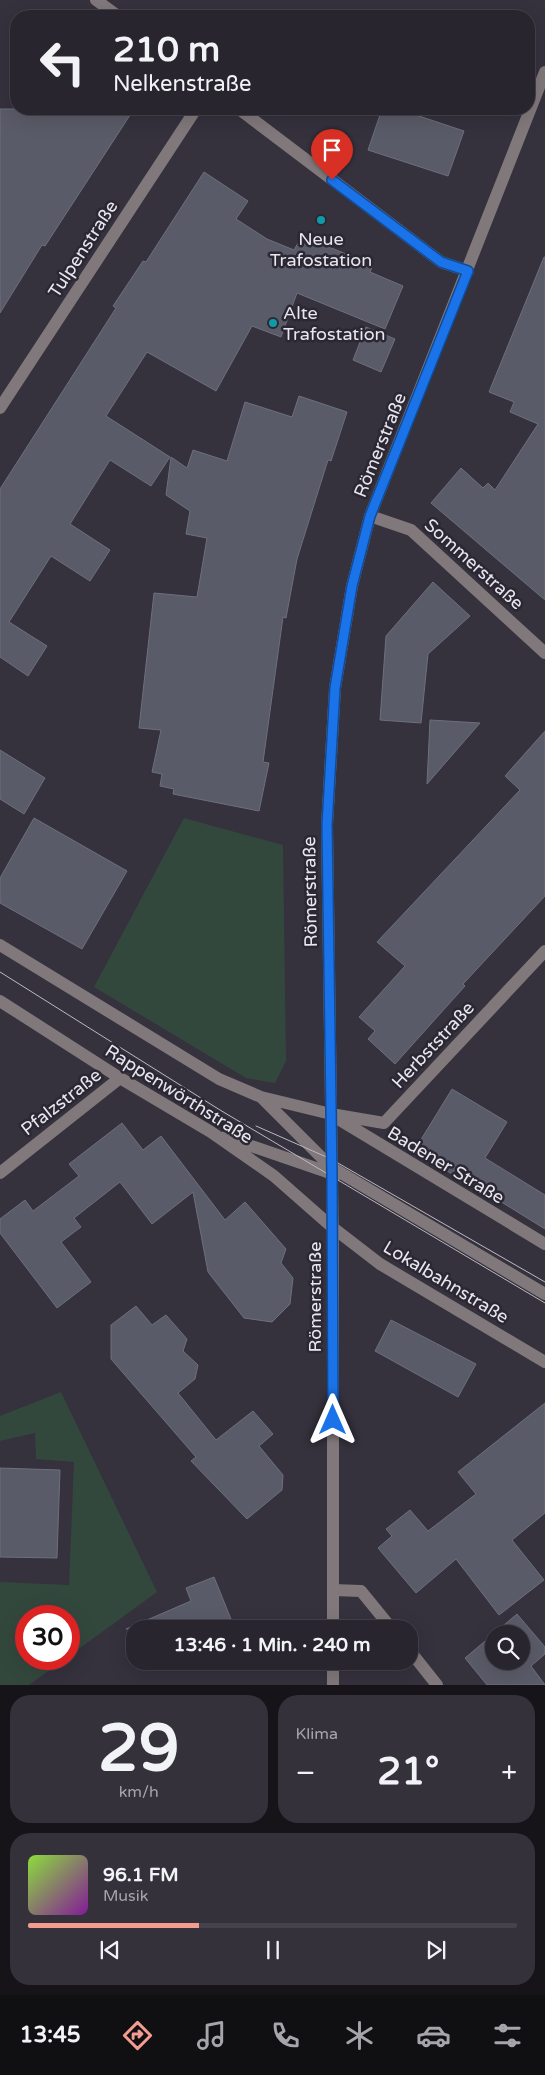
<!DOCTYPE html>
<html lang="de">
<meta charset="utf-8">
<style>
body{margin:0;font-family:"Varela Round",sans-serif;background:#34313a;color:#f1f3f6;height:100vh;display:flex;flex-direction:column;font-size:19px;white-space:nowrap}
*{box-sizing:border-box;margin:0}
p{font-size:16px;color:#a5a5aa}
.icon{flex:none;width:28px;height:28px;fill:none;stroke:currentColor;stroke-width:2;stroke-linecap:round;stroke-linejoin:round}
.map{position:relative;height:1685px;overflow:hidden}
.panel{display:flex;flex-direction:column;gap:10px;padding:10px;background:#161419;flex:1}
.panel>*{flex:none}
.banner{position:absolute;left:10px;top:10px;width:525px;height:105px;border-radius:20px;box-shadow:0 5px 20px #0002,0 0 0 1px #44424a;background:#28252e;color:#f1f3f6;overflow:hidden}
.tools{position:absolute;left:485px;top:1625px;display:grid;gap:10px}
.tools a{display:grid;place-items:center;width:45px;height:45px;border-radius:50%;background:#28252e;box-shadow:0 5px 20px #0002,0 0 0 1px #44424a;font-size:25px}
.speed{position:absolute;left:15px;top:1605px;display:flex;gap:10px;font-size:25px;font-weight:700;text-align:center}
.speed>*{display:grid;place-content:center;width:65px;height:65px;border-radius:50%;background:#28252e;box-shadow:0 5px 20px #0002,0 0 0 1px #44424a;line-height:1}
.speed .limit{border:8px solid #d22;background:#fff;color:#111}
.pin{position:absolute;display:grid;place-items:center;width:42px;height:42px;color:#fff;margin:-51px -21px;border-radius:50% 50% 50% 0;rotate:-45deg;box-shadow:0 0 5px #0007}
.pin .icon{rotate:45deg}
.me{position:absolute;width:55px;margin:-28px;rotate:0deg;stroke-linejoin:round;filter:drop-shadow(0 0 4px #0008)}
.turn{display:flex;align-items:center;gap:18px;height:105px;padding:0 20px;font-size:22px}
.turn .icon{width:65px;height:65px;stroke-width:2.5}
.turn b{display:block;font-size:35px;line-height:42px}
.big{font-size:38px;font-weight:800;line-height:1.1}
.panel .widget{flex:1;display:flex;flex-direction:column;justify-content:center;gap:8px;min-width:0;padding:0 18px;border-radius:20px;background:#34313a}
.panel .dial{align-items:center;gap:0}
.dial b{font-size:65px;line-height:1}
.song{display:flex;align-items:center;gap:15px}
.cover{width:60px;height:60px;border-radius:8px;background:linear-gradient(135deg,hsl(90 70% 55%),hsl(290 70% 35%))}
.played{height:5px;border-radius:2px;background:linear-gradient(90deg,#f59c90 35%,#44424a 35%)}
.keys{display:flex;justify-content:space-around;direction:ltr}
.heat{display:flex;justify-content:space-between;align-items:center;font-size:28px;direction:ltr}
.panel .tiles{flex:1;display:grid;gap:10px;grid-template-columns:1fr 1fr}
.widget:last-child{grid-column:span 2}
.trip{position:absolute;left:126px;top:1620px;width:292px;height:50px;border-radius:20px;background:#28252e;box-shadow:0 5px 20px #0002,0 0 0 1px #44424a;font-weight:800;line-height:50px;text-align:center}
.dock{display:flex;height:80px;justify-content:space-around;align-items:center;background:#100f12;color:#a5a5aa}
.dock .icon{width:35px;height:35px}
.dock .on{color:#f59c90}
.dock b{font-size:22px;color:#f1f3f6}
.map>svg:first-child{display:block}
.green{fill:#33483d}
.building{fill:#5a5b68;stroke:#6e6f7d;fill-rule:evenodd}
.lines{fill:none;stroke-linecap:round;stroke-linejoin:round}
.minor{stroke:#80787a;stroke-width:12}
.tram{stroke:#bcb9c2;stroke-width:1}
.route-casing{stroke:#114b97;stroke-width:12}
.route{stroke:#1a73e8;stroke-width:9}
.culture-dot{fill:#0f9aa8;stroke:#2b2733;stroke-width:2}
.labels{text-anchor:middle;dominant-baseline:central;stroke-width:5;stroke-linejoin:round;paint-order:stroke}
.poi-label{font-size:18px;fill:#e8e6ee;stroke:#2b2733}
.street-label{font-size:18px;fill:#e8e6ee;stroke:#2b2733}
</style>
<div class="map">
<svg width="545" height="1685" viewBox="0 0 545 1685">
<rect width="100%" height="100%" fill="#35313d"/>
<!-- green -->
<path class="green" d="M184 818 283 845 286 1061 275 1083 246 1078 94 987Z
M61 1392 157 1592 69 1656V1616H26V1659H65L29 1685H0V1582L69 1585 74 1462 36 1459 35 1433 0 1441V1416Z"/>
<!-- building -->
<path class="building" d="M0 109H134L45 246 42 245 0 313Z
M382 109H398L464 131 448 176 368 150Z
M204 172 248 201 236 219 267 239 294 250 302 236 373 265 370 272 403 286 385 329 297 293 281 337 252 326 216 391 147 352 106 416 170 457 151 486 110 460 70 524 110 550 90 581 51 556 9 622 47 646 28 676 0 657V489L116 308 113 306 143 261 146 262Z
M544 257H545V600L431 503 461 468 483 488 488 483 495 490 538 424 510 412 514 402 489 392Z
M366 327 395 339 381 372 353 360Z
M299 396 347 412 331 461 328 460 297 559 286 618 283 617 263 762 269 763 259 811 173 794 174 789 160 786 162 774 152 772 161 730 139 728 154 593 197 597 207 538 186 534 190 511 166 495 171 457 187 468 193 450 227 461 245 402 292 417Z
M433 582 470 616 428 654 421 723 380 720 386 636Z
M430 720 480 723 427 784Z
M545 731V896L463 984 465 986 395 1064 368 1039 375 1031 359 1017 405 966 377 942 520 790 505 776Z
M0 750 45 778 24 814 0 799Z
M34 818 127 871 82 949 0 903V878Z
M452 1089 507 1122 485 1158 545 1195V1229L453 1172 452 1174 414 1151Z
M122 1123 143 1150 161 1136 225 1220 245 1202 286 1249 281 1263 293 1278 290 1304 272 1322 244 1318 208 1272 193 1192 152 1224 120 1182 74 1218 81 1227 61 1242 91 1282 57 1308 0 1233V1219L25 1200 33 1211 79 1176 69 1164Z
M136 1306 152 1325 166 1315 187 1339 183 1351 198 1365 195 1379 178 1393 216 1440 253 1411 273 1434 259 1446 283 1475 282 1490 247 1519 191 1461 196 1457 111 1359V1325Z
M391 1320 476 1364 458 1397 375 1351Z
M545 1403V1513L512 1540 544 1580 499 1615 456 1559 416 1593 378 1548 392 1536 386 1529 410 1510 428 1531 476 1494 458 1472Z
M0 1468 60 1470 57 1558 0 1557Z
M214 1577 235 1629H126L191 1601 186 1588Z
M517 1614 545 1647V1654L531 1666 545 1685H487L465 1658ZM494 1634H521V1661H494Z"/>
<g class="lines">
<!-- minor -->
<path class="minor" d="M96 0 118 16
M239 109 441 262 468 271
M0 408 196 109
M370 516 411 530 545 653
M0 945 219 1079 261 1097 331 1114 384 1123 545 951
M0 1001 120 1078 211 1132 274 1176 332 1227 380 1264 545 1362
M261 1097 331 1167 545 1294
M335 1117 545 1244
M225 1137 336 1175
M0 1173 120 1078
M333 1590 361 1591 392 1629
M333 1629V1249L327 825 335 688 352 586 370 516 545 72
M410 1651 437 1685
M333 1685V1661"/>
<!-- tram -->
<path class="tram" d="M0 972 220 1110 545 1303
M256 1126 331 1159 545 1282"/>
</g>
<g class="lines">
<!-- route casing -->
<g class="route-casing">
<path id="route" d="M332 180 441 262 468 271 370 516 352 586 335 688 327 825 332 1178 333 1420"/>
</g>
<!-- route -->
<use href="#route" class="route"/>
</g>
<!-- markers -->
<g class="culture-dot">
<circle cx="321" cy="220" r="5"/>
<circle cx="273" cy="323" r="5"/>
</g>
<g class="labels">
<!-- poi labels -->
<g class="poi-label">
<text x="321" y="239">Neue<tspan x="321" dy="21">Trafostation</tspan></text>
<text x="283" y="313" text-anchor="start">Alte<tspan x="283" dy="21">Trafostation</tspan></text>
</g>
<!-- street labels -->
<g class="street-label">
<text transform="translate(83 249) rotate(-57)">Tulpenstraße</text>
<text transform="translate(380 445) rotate(-68)">Römerstraße</text>
<text transform="translate(474 564) rotate(42)">Sommerstraße</text>
<text transform="translate(310 892) rotate(-91)">Römerstraße</text>
<text transform="translate(433 1045) rotate(-47)">Herbststraße</text>
<text transform="translate(179 1094) rotate(32)">Rappenwörthstraße</text>
<text transform="translate(61 1102) rotate(-38)">Pfalzstraße</text>
<text transform="translate(446 1165) rotate(31)">Badener Straße</text>
<text transform="translate(446 1282) rotate(31)">Lokalbahnstraße</text>
<text transform="translate(315 1297) rotate(-90)">Römerstraße</text>
</g>
</g>
</svg>
<div class="tools">
<a><svg class="icon" aria-label="search" viewBox="0 0 24 24"><circle cx="10" cy="10" r="6"/><path d="M15 15l6 6"/></svg></a>
</div>
<div class="speed"><div class="limit">30</div></div>
<div class="pin" style="left:332px;top:180px;background:#d93025"><svg class="icon" aria-label="arrive" viewBox="0 0 24 24"><path d="M6 21V4h12l-3 4 3 4H6"/></svg></div>
<svg class="me" style="left:333px;top:1420px" viewBox="-20 -20 40 40"><path d="M0-17L14 15 0 8-14 15z" fill="#1a73e8" stroke="#fff" stroke-width="4"/></svg>
<div class="trip">13:46 · 1 Min. · 240 m</div>
<div class="banner">
<div class="turn"><svg class="icon" aria-label="left" viewBox="0 0 24 24"><path d="M17 20v-9H6M10 6l-5 5 5 5"/></svg><div><b>210 m</b>Nelkenstraße</div></div>
</div>
</div>
<section class="panel">
<div class="tiles">
<div class="widget dial"><b>29</b><p>km/h</p></div>
<div class="widget"><p>Klima</p>
<div class="heat"><a>−</a><b class="big">21°</b><a>+</a></div>
</div>
<div class="widget">
<div class="song"><i class="cover"></i><div><b>96.1 FM</b><p>Musik</p></div></div>
<div class="played"></div>
<div class="keys"><svg class="icon" aria-label="previous" viewBox="0 0 24 24"><path d="M18 5L8 12l10 7zM5 5v14"/></svg><svg class="icon" aria-label="pause" viewBox="0 0 24 24"><path d="M8 5v14M16 5v14"/></svg><svg class="icon" aria-label="next" viewBox="0 0 24 24"><path d="M6 5l10 7-10 7zM19 5v14"/></svg></div>
</div>
</div>
</section>
<nav class="dock">
<b>13:45</b>
<svg class="icon on" aria-label="directions" viewBox="0 0 24 24"><path d="M12 3l9 9-9 9-9-9zM9 14v-3h6M13 9l2 2-2 2"/></svg>
<svg class="icon" aria-label="music" viewBox="0 0 24 24"><path d="M9 18V5l10-2v13"/><circle cx="6" cy="18" r="3"/><circle cx="16" cy="16" r="3"/></svg>
<svg class="icon" aria-label="phone" viewBox="0 0 24 24"><path d="M5 4h4l2 5-3 2q2 4 5 5l2-3 5 2v4C11 20 4 13 5 4z"/></svg>
<svg class="icon" aria-label="climate" viewBox="0 0 24 24"><path d="M12 3v18M4 7l16 10M4 17L20 7"/></svg>
<svg class="icon" aria-label="car" viewBox="0 0 24 24"><path d="M5 17H2v-5l4-1 3-4h7l3 4 3 1v5h-3M9 17h6M6 11h13"/><circle cx="7" cy="17" r="2"/><circle cx="17" cy="17" r="2"/></svg>
<svg class="icon" aria-label="filters" viewBox="0 0 24 24"><path d="M4 7h16M4 17h16"/><circle cx="9" cy="7" r="2"/><circle cx="15" cy="17" r="2"/></svg>
</nav>
